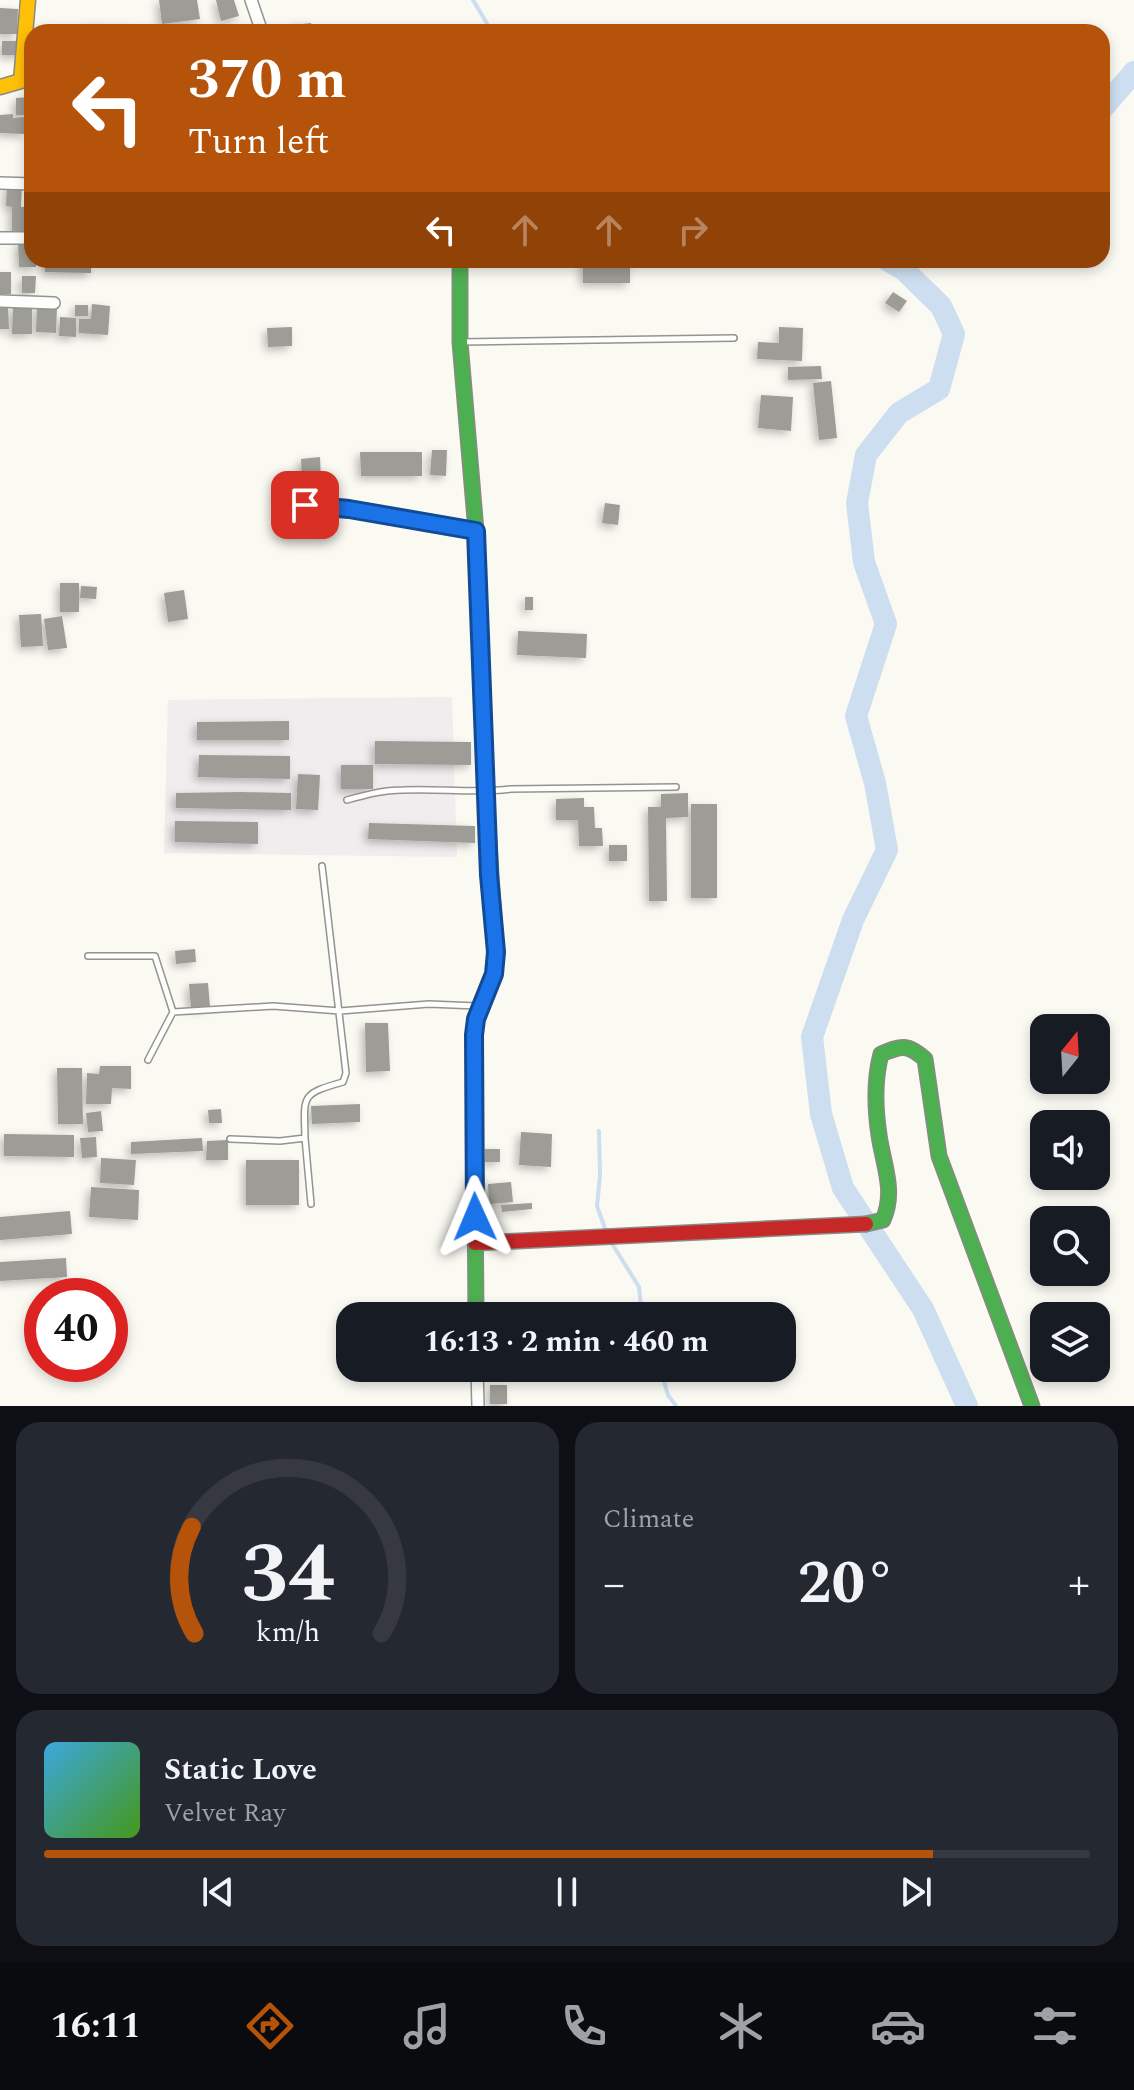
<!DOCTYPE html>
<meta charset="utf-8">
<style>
body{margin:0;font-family:Spectral,serif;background:#242831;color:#f1f3f6;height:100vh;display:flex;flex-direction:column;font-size:30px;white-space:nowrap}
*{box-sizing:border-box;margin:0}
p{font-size:26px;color:#9ea1a6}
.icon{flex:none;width:44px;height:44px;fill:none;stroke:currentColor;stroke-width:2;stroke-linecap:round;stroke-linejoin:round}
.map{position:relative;height:1406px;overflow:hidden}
.details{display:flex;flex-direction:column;gap:16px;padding:16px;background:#0d0f14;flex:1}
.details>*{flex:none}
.hud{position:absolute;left:24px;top:24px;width:1086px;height:244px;border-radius:24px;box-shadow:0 4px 12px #0003;background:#b45309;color:#fff;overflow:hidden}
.needle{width:52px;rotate:18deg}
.controls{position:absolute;left:1030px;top:1014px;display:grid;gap:16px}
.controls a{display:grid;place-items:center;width:80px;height:80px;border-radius:16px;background:#171b24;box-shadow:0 4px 12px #0003;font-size:40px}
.speed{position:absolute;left:24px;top:1278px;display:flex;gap:16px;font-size:40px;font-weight:700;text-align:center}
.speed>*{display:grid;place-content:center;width:104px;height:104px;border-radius:50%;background:#171b24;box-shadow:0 4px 12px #0003;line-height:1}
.speed .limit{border:12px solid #d22;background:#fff;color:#111}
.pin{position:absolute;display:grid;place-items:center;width:68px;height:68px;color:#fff;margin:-34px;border-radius:16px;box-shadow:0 4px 12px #0006}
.me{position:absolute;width:88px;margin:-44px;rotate:359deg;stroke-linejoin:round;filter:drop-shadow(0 0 6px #0008)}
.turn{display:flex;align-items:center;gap:28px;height:168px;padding:0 32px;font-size:36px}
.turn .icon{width:104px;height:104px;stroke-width:2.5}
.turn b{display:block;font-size:56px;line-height:68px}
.lanes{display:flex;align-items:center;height:76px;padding:0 32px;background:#0003;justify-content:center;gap:40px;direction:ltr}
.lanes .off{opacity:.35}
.big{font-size:60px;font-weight:700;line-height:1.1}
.details .tile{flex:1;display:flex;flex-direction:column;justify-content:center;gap:12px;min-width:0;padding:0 28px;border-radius:24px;background:#242831}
.details .dial{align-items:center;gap:0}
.dial svg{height:208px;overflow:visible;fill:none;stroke:#363941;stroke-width:7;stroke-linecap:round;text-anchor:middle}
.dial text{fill:#f1f3f6;stroke:none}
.song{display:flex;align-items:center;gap:24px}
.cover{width:96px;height:96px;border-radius:12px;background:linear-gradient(135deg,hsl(200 70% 55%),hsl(100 70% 35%))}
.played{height:8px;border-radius:4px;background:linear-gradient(90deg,#b45309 85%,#363941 85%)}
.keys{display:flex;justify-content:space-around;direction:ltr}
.heat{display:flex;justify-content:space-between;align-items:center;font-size:44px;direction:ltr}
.details .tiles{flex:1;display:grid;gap:16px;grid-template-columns:1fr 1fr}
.tile:last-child{grid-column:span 2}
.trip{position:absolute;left:336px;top:1302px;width:460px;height:80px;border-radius:24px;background:#171b24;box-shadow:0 4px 12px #0003;font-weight:700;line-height:80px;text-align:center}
.dock{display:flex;height:128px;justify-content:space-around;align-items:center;background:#090b0e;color:#9ea1a6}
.dock .icon{width:56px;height:56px}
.dock .current{color:#b45309}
.dock b{font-size:36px;color:#f1f3f6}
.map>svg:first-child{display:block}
.industrial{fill:#f1ecee}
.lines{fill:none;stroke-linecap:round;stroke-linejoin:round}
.stream{stroke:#ccdeef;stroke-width:4}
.river{stroke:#ccdeef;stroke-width:22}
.building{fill:#9d9c97;filter:url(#shadow)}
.lane-casing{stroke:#939390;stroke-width:8}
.street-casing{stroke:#939390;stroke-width:14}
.fast-casing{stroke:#8a8986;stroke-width:17}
.slow-casing{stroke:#8a8986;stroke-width:17}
.jam-casing{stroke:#8a8986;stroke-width:17}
.lane{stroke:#fefefd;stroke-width:5}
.street{stroke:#fefefd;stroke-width:11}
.fast{stroke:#4caf50;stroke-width:14}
.slow{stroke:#ffc107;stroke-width:14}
.jam{stroke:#c62828;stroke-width:14}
.route-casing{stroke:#114b97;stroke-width:20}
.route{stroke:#1a73e8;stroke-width:14}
</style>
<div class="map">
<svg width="1134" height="1406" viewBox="0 0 1134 1406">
<defs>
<filter id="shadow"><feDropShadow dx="-3.5" dy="3.5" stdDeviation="4" flood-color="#0004"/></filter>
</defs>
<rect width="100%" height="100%" fill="#faf9f2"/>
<!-- industrial -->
<path class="industrial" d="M452 697 457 857 164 853 168 700Z"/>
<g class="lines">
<!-- stream -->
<path class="stream" d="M473 0 492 32
M599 1131 600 1176 597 1206 607 1234
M611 1242 639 1287 642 1316
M660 1368 668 1395 676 1406"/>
<!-- river -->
<path class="river" d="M1102 109 1134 72
M887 260 904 270 941 306 954 334 939 389 899 413 866 455 857 503 864 562 886 624 856 716 875 783 887 850 853 920 812 1037 821 1114 843 1188 923 1309 967 1406"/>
</g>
<!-- building -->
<path class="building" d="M159 0H197L200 19 162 24Z
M216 0H234L239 16 221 21Z
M0 8 18 9 17 34H0Z
M311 23 313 32H295L294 25Z
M90 25 131 27V32H90Z
M153 28H196V32H153Z
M2 41H24L23 55H2Z
M31 97V115H16V98Z
M13 114V118L24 117 25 134 0 133V115Z
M7 184 22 185 21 207H32V234H12V207L6 206Z
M18 242H32V260H36V267H19Z
M45 260H91V273L45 272Z
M583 260H630V283H583Z
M0 272H11V294H0Z
M22 276H36L35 293H22Z
M893 292 907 301 899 312 885 303Z
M92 304 110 306 108 335 79 333V319H91Z
M13 305H32V334H12Z
M37 305 57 306 56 333 36 332Z
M75 305H88V316H75Z
M0 306H8L9 329H0Z
M60 317 76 318V337L59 336Z
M292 327V346L268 347 267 328Z
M779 327 803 328 802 361 757 359 758 342 779 343Z
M821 366 822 379 788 380V367Z
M831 381 837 438 819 440 813 383Z
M761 395 793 397 791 431 758 428Z
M432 450H447L446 476 430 475Z
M360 452H422V476H361Z
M320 457 321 480 302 481 301 459Z
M605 503 620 505 618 525 602 523Z
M60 583H79V612H60Z
M81 586 97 587 96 599 80 598Z
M184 590 188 619 168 622 164 593Z
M525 597H533V610H525Z
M41 614 43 646 21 647 19 615Z
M62 616 67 648 48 650 44 619Z
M518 631 587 634 586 658 517 655Z
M289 721V740H197V722Z
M375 741 471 742V765L375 764Z
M199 755 290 756V779L198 777Z
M341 765H373V789H341Z
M298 774 320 775 318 810 296 809Z
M241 792 291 793V810L176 808V793Z
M688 793V817L666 818 667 901H649L648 807H661V794Z
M584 798V807H594L595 828H602L603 846H579L578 820H556V799Z
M691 804H717V898H691Z
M175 821 258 822V844L175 842Z
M369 823 475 826V843L368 839Z
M609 845H627V861H609Z
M195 949 196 962 176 964 175 951Z
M208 983 210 1007 191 1008 189 984Z
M365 1023H388L390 1071 366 1072Z
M100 1066H131V1089L112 1088 111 1104H86L87 1073 99 1074Z
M57 1068H82L83 1124H58Z
M360 1104V1122L312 1124 311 1106Z
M221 1109 222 1123H209L208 1110Z
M101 1111 103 1131 88 1132 86 1113Z
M521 1132 552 1134 551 1167 519 1165Z
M4 1134 74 1135V1157L4 1156Z
M96 1137 97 1157 82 1158 80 1138Z
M202 1138 203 1151 131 1154V1142Z
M228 1140V1160H206L207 1141Z
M485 1149H500V1162H485Z
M101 1158 136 1160 134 1185 100 1183Z
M246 1160H299V1205H246Z
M511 1182 513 1202 489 1204 488 1184Z
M91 1187 139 1190 138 1220 89 1217Z
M532 1203V1209L502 1212 501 1205Z
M70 1211 72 1234 0 1240V1217Z
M66 1258 67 1277 0 1281V1262Z
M37 1325H42V1346L37 1347Z
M490 1385H507V1404H490Z"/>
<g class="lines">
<!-- lane casing -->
<g class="lane-casing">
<path id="lane" d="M461 342 734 338
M305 505 349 509 475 530
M347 800C365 795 383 790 403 790 439 788 475 794 511 789L676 787
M88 956H155L173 1012
M148 1060 173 1012 273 1006 340 1011 429 1004 477 1006
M305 1138 311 1204
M230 1139 280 1141 305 1138C304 1096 300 1094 343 1082L346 1073 322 866"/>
</g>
<!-- street casing -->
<g class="street-casing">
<path id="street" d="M251 0 262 32
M0 183 32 184
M0 238H32
M0 301 54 303
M477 1368 478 1406"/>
</g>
<!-- fast casing -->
<g class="fast-casing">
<path id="fast" d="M460 260V342L476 531 487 813
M474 1055 476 1316
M866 1224 883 1220C896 1191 883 1164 879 1135 875 1108 874 1080 881 1054 903 1045 907 1044 925 1059L939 1156 1032 1406"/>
</g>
<!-- slow casing -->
<g class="slow-casing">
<path id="slow" d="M0 87 21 81 28 0
M474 1055 476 1019 494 974 496 952 487 813"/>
</g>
<!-- jam casing -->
<g class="jam-casing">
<path id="jam" d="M475 1243 866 1224"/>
</g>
<!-- lane -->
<use href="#lane" class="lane"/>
<!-- street -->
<use href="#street" class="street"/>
<!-- fast -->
<use href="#fast" class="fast"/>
<!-- slow -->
<use href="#slow" class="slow"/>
<!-- jam -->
<use href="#jam" class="jam"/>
</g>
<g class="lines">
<!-- route casing -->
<g class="route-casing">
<path id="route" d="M305 505 349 509 476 531 489 875 496 952 494 974 476 1019 474 1035 475 1217"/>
</g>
<!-- route -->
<use href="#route" class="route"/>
</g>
</svg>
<div class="controls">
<a><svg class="needle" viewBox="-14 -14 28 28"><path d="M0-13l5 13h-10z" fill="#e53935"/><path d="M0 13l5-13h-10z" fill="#9ea1a6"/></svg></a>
<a><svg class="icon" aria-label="sound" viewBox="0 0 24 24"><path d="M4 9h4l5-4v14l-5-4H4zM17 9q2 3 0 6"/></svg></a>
<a><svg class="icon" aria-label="search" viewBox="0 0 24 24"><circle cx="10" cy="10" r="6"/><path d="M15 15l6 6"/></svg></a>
<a><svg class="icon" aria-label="layers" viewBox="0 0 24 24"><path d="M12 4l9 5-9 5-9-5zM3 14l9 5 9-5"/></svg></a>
</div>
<div class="speed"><div class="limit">40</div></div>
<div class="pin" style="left:305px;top:505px;background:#d93025"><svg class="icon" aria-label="arrive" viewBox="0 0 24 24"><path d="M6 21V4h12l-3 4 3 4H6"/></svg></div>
<svg class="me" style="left:475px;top:1217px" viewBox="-20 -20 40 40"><path d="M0-17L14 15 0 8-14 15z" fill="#1a73e8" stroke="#fff" stroke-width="4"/></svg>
<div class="trip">16:13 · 2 min · 460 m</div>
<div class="hud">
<div class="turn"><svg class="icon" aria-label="left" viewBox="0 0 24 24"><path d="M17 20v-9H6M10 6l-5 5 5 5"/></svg><div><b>370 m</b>Turn left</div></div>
<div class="lanes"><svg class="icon" aria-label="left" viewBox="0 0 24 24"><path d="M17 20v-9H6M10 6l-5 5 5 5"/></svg><svg class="icon off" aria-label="ahead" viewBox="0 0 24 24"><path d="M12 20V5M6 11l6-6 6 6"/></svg><svg class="icon off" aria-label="ahead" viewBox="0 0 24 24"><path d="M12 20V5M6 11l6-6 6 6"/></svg><svg class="icon off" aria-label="right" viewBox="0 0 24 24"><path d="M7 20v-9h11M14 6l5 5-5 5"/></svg></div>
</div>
</div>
<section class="details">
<div class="tiles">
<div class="tile dial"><svg viewBox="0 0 100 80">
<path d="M14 69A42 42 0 1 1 86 69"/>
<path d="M14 69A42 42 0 0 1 13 28" stroke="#b45309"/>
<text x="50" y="56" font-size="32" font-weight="700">34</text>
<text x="50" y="72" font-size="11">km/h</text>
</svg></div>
<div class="tile"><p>Climate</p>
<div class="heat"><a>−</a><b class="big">20°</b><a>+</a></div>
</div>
<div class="tile">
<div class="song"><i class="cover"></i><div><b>Static Love</b><p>Velvet Ray</p></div></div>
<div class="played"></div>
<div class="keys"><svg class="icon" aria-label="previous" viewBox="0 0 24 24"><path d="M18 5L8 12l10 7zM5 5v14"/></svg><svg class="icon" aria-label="pause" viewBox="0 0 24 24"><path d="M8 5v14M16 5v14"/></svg><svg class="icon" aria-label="next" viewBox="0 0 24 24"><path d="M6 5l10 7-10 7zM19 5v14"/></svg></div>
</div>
</div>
</section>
<nav class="dock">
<b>16:11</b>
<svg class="icon current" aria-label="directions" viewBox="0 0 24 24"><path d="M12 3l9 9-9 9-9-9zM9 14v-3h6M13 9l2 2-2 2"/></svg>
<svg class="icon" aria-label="music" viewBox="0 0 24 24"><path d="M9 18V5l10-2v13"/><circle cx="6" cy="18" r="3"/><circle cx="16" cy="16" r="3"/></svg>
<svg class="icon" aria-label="phone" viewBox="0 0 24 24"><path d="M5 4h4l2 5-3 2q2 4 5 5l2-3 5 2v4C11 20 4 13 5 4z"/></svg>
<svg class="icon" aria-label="climate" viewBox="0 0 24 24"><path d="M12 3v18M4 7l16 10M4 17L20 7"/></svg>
<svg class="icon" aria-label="car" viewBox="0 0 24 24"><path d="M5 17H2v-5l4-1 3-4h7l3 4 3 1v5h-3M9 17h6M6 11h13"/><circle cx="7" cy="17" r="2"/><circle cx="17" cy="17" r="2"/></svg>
<svg class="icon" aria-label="filters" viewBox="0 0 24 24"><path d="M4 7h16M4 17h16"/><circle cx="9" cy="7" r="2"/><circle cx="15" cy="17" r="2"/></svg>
</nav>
